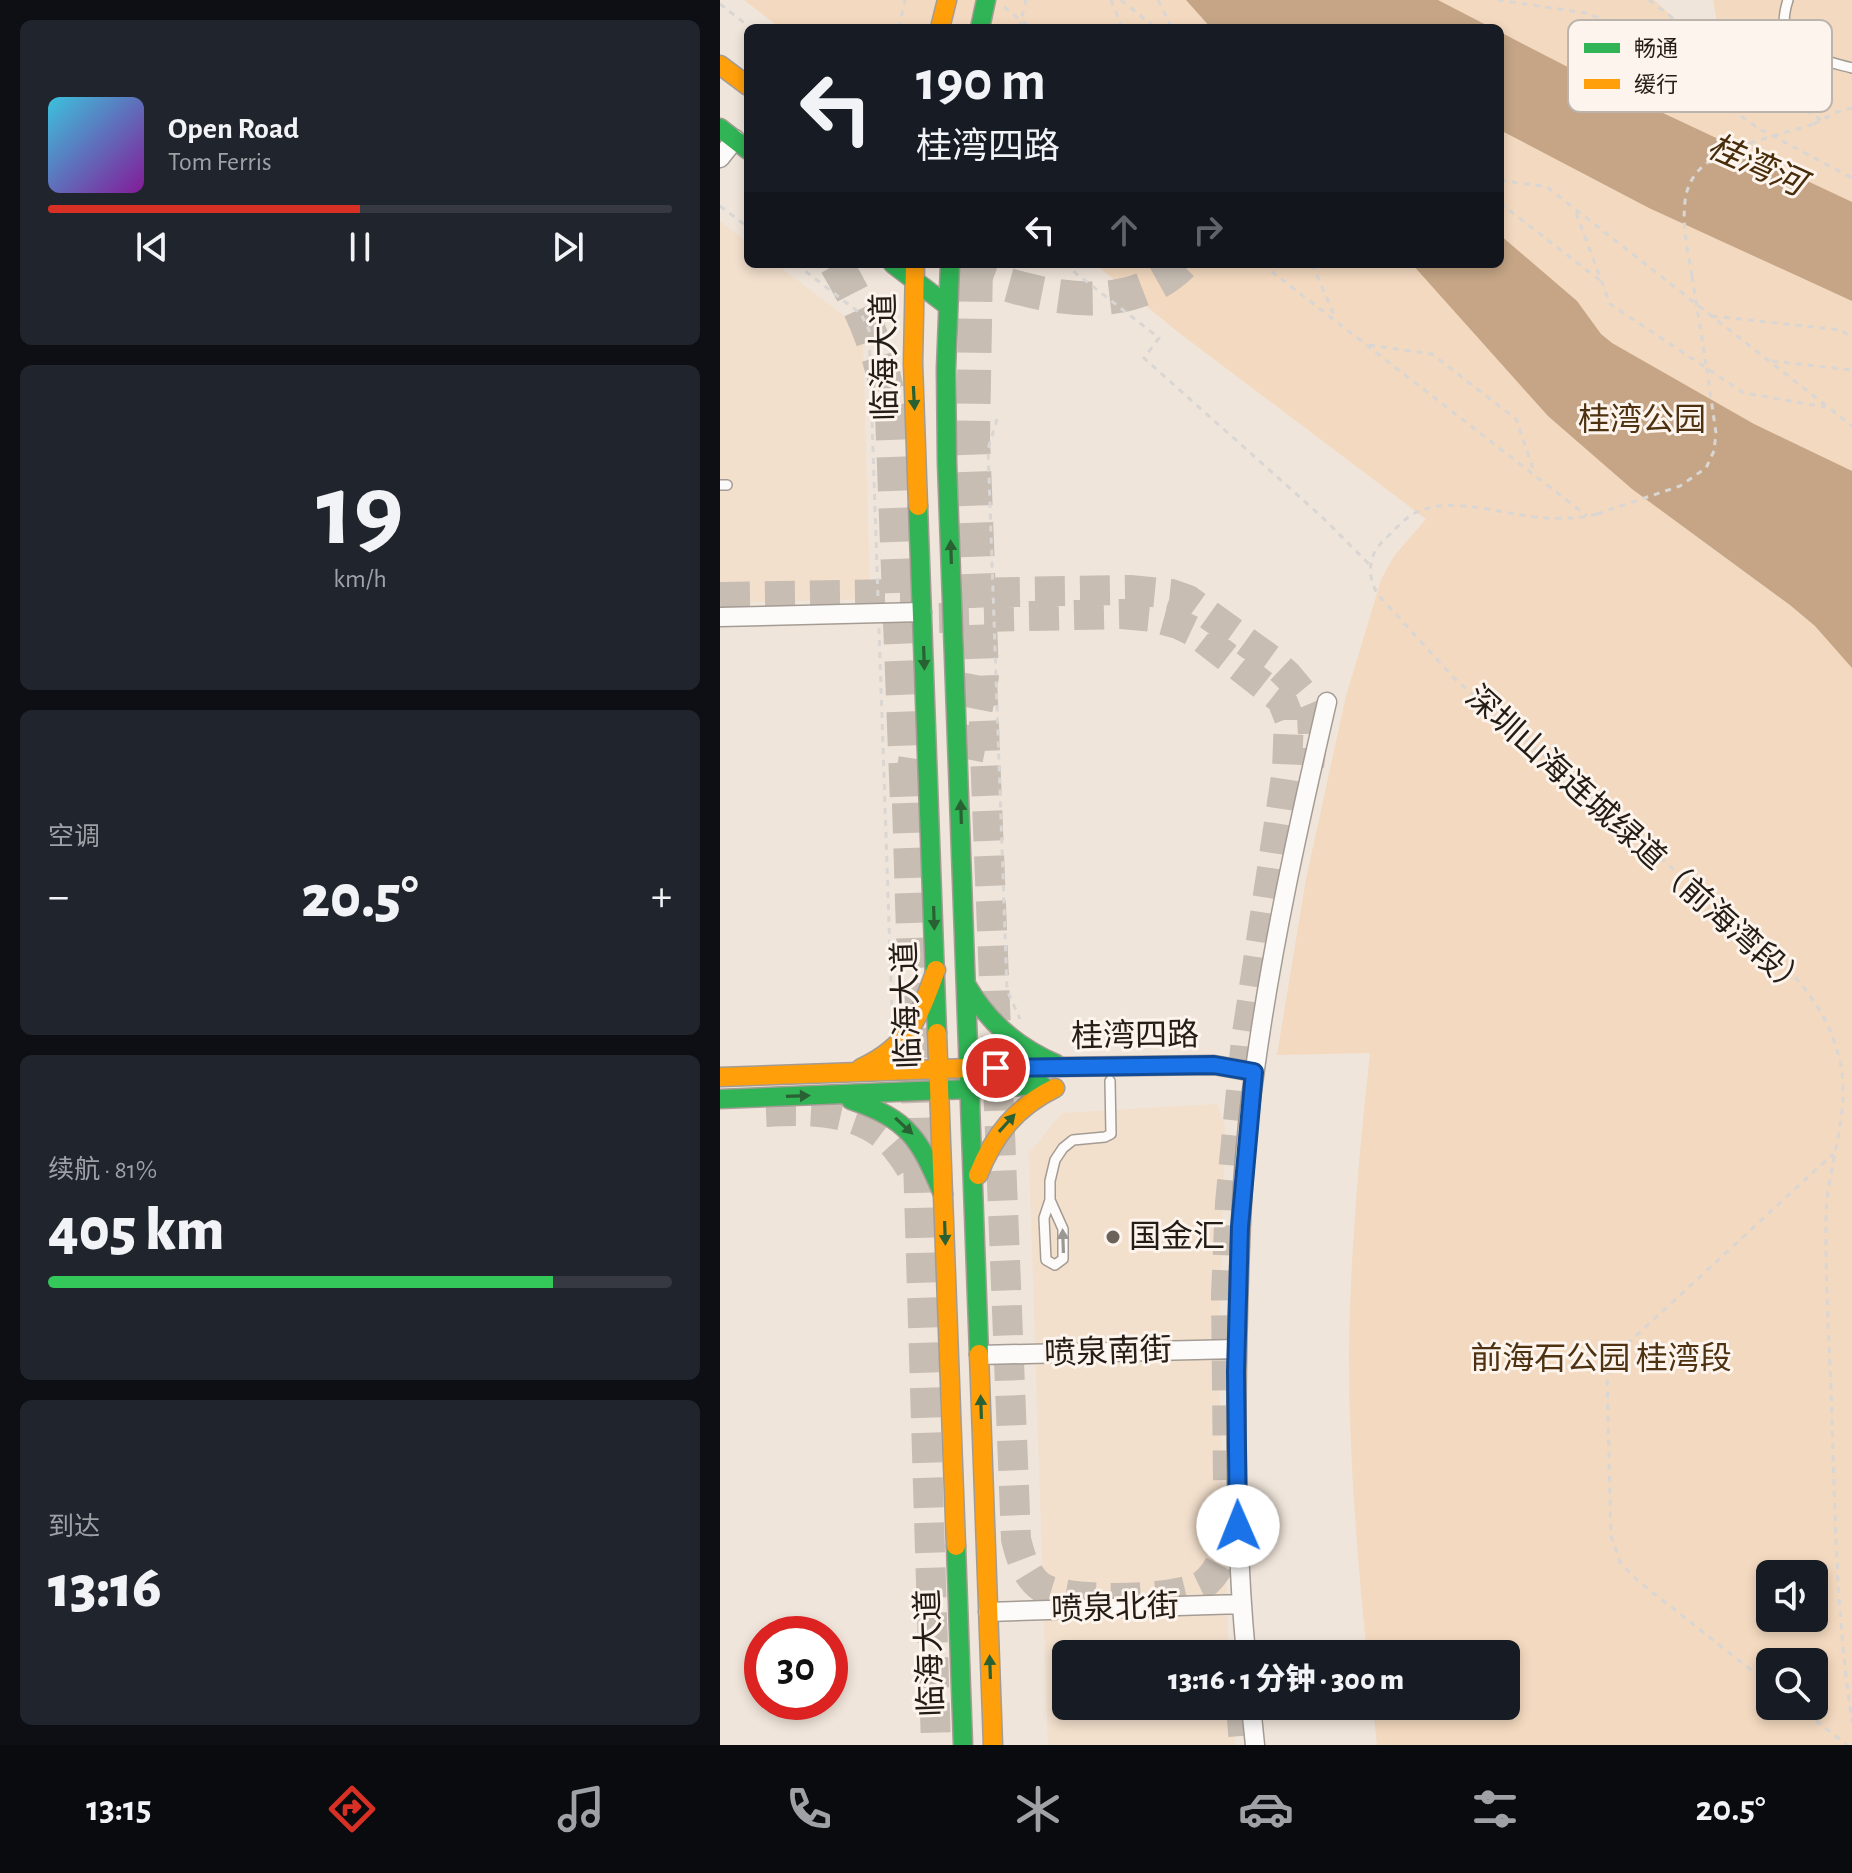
<!DOCTYPE html>
<html lang="zh">
<meta charset="utf-8">
<style>
body{margin:0;font-family:"Alegreya Sans","Noto Sans SC",sans-serif;background:#20242c;color:#f1f3f6;height:100vh;display:flex;flex-direction:column;font-size:30px;white-space:nowrap}
*{box-sizing:border-box;margin:0}
p{font-size:26px;color:#9ea1a6}
.icon{flex:none;width:44px;height:44px;fill:none;stroke:currentColor;stroke-width:2;stroke-linecap:round;stroke-linejoin:round}
.map{position:relative;flex:1;overflow:hidden}
.drawer{display:flex;flex-direction:column;gap:20px;padding:20px;background:#0d0f14;width:720px}
.drawer>*{flex:none}
.top-card{position:absolute;left:24px;top:24px;width:760px;height:244px;border-radius:12px;box-shadow:0 4px 12px #0003;background:#171b24;color:#f1f3f6;overflow:hidden}
.controls{position:absolute;left:1036px;top:1560px;display:grid;gap:16px}
.controls a{display:grid;place-items:center;width:72px;height:72px;border-radius:12px;background:#171b24;box-shadow:0 4px 12px #0003;font-size:40px}
.speed{position:absolute;left:24px;top:1616px;display:flex;gap:16px;font-size:40px;font-weight:700;text-align:center}
.speed>*{display:grid;place-content:center;width:104px;height:104px;border-radius:50%;background:#171b24;box-shadow:0 4px 12px #0003;line-height:1}
.speed .limit{border:12px solid #d22;background:#fff;color:#111}
.pin{position:absolute;display:grid;place-items:center;width:68px;height:68px;color:#fff;margin:-34px;border:4px solid #fff;border-radius:50%;box-shadow:0 2px 8px #0007}
.me{position:absolute;width:88px;margin:-44px;rotate:359deg;stroke-linejoin:round;filter:drop-shadow(0 0 6px #0008)}
.turn{display:flex;align-items:center;gap:28px;height:168px;padding:0 40px;font-size:36px}
.turn .icon{width:104px;height:104px;stroke-width:2.5}
.turn b{display:block;font-size:56px;line-height:68px}
.lanes{display:flex;align-items:center;height:76px;padding:0 40px;background:#0003;justify-content:center;gap:40px;direction:ltr}
.lanes .off{opacity:.35}
.big{font-size:60px;font-weight:800;line-height:1.1}
.drawer .tile{flex:1;display:flex;flex-direction:column;justify-content:center;gap:12px;min-width:0;padding:0 28px;border-radius:12px;background:#20242c}
.drawer .dial{align-items:center;gap:0}
.dial b{font-size:104px;line-height:1}
.song{display:flex;align-items:center;gap:24px}
.cover{width:96px;height:96px;border-radius:12px;background:linear-gradient(135deg,hsl(190 70% 55%),hsl(290 70% 35%))}
.played{height:8px;border-radius:4px;background:linear-gradient(90deg,#d93025 50%,#363941 50%)}
.keys{display:flex;justify-content:space-around;direction:ltr}
.heat{display:flex;justify-content:space-between;align-items:center;font-size:44px;direction:ltr}
.charge{height:12px;border-radius:6px;background:linear-gradient(90deg,#34c759 81%,#363941 0)}
.trip{position:absolute;left:332px;top:1640px;width:468px;height:80px;border-radius:12px;background:#171b24;box-shadow:0 4px 12px #0003;font-weight:800;line-height:80px;text-align:center}
.dock{display:flex;height:128px;justify-content:space-around;align-items:center;background:#090b0e;color:#9ea1a6}
.dock .icon{width:56px;height:56px}
.dock .active{color:#d93025}
.dock b{font-size:36px;color:#f1f3f6}
main{display:flex;flex:1;min-height:0}
.map>svg:first-child{display:block}
.built{fill:#f2dfcc}
.green{fill:#f3d9bf;fill-rule:evenodd}
.water{fill:#c5a585}
.lines{fill:none;stroke-linecap:round;stroke-linejoin:round}
.primary-tunnel{stroke:#c7bdb3;stroke-width:30;stroke-dasharray:30 15;stroke-linecap:butt}
.highway-tunnel{stroke:#c7bdb3;stroke-width:34;stroke-dasharray:34 17;stroke-linecap:butt}
.lane-casing{stroke:#a49c94;stroke-width:12}
.street-casing{stroke:#a49c94;stroke-width:21}
.fast-casing{stroke:#a49c94;stroke-width:21}
.slow-casing{stroke:#a49c94;stroke-width:21}
.path{stroke:#d9d6d3;stroke-width:3;stroke-dasharray:6 6;stroke-linecap:butt}
.lane{stroke:#fdfbf9;stroke-width:9}
.street{stroke:#fdfbf9;stroke-width:18}
.fast{stroke:#30b455;stroke-width:18}
.slow{stroke:#ff9f0a;stroke-width:18}
.path-bridge{stroke:#d9d6d3;stroke-width:3;stroke-dasharray:6 6;stroke-linecap:butt}
.oneway{fill:#296132}
.oneway2{fill:#9b9793}
.route-casing{stroke:#114b97;stroke-width:20}
.route{stroke:#1a73e8;stroke-width:14}
.poi-dot{fill:#6b635b;stroke:#fcf4ed;stroke-width:3}
.labels{text-anchor:middle;dominant-baseline:central;stroke-width:6;stroke-linejoin:round;paint-order:stroke}
.street-label{font-size:32px;fill:#241d16;stroke:#fcf4ed}
.park-label{font-size:32px;fill:#4f3211;stroke:#fcf4ed}
.poi-label{font-size:32px;fill:#241d16;stroke:#fcf4ed;text-anchor:start}
.water-label{font-size:34px;font-style:italic;fill:#492d0b;stroke:#fcf4ed}
.key{fill:#fcf4ed;stroke:#bbb4ac;stroke-width:2}
.key-label{font-size:22px;fill:#241d16}
</style>
<main>
<section class="drawer">
<div class="tile">
<div class="song"><i class="cover"></i><div><b>Open Road</b><p>Tom Ferris</p></div></div>
<div class="played"></div>
<div class="keys"><svg class="icon" aria-label="previous" viewBox="0 0 24 24"><path d="M18 5L8 12l10 7zM5 5v14"/></svg><svg class="icon" aria-label="pause" viewBox="0 0 24 24"><path d="M8 5v14M16 5v14"/></svg><svg class="icon" aria-label="next" viewBox="0 0 24 24"><path d="M6 5l10 7-10 7zM19 5v14"/></svg></div>
</div>
<div class="tile dial"><b>19</b><p>km/h</p></div>
<div class="tile"><p>空调</p>
<div class="heat"><a>−</a><b class="big">20.5°</b><a>+</a></div>
</div>
<div class="tile"><p>续航 · 81%</p><b class="big">405 km</b><div class="charge"></div></div>
<div class="tile"><p>到达</p><b class="big">13:16</b></div>
</section>
<div class="map">
<svg width="1132" height="1745" viewBox="0 0 1132 1745">
<rect width="100%" height="100%" fill="#f0e5da"/>
<!-- built -->
<path class="built" d="M0 221 28 243V264H56L136 325 143 340 150 599 0 603Z
M497 1104 505 1126 498 1361 509 1654H346V1706H512L515 1745H328L309 1153 342 1113Z"/>
<!-- green -->
<path class="green" d="M24 0H934L1004 62 993 0H1132V1745H657L653 1706H786V1654H647C637 1555 629 1456 629 1356 630 1255 639 1154 650 1053L557 1055 586 879 626 696 661 580 674 556 706 519 458 332 375 264H780V28H60ZM1050 1574H1094V1618H1050ZM1050 1662H1094V1706H1050Z"/>
<!-- water -->
<path class="water" d="M466 0H718L772 28H491Z
M780 32 875 81 1132 202V301L929 208 780 130Z
M780 235 857 301 881 334 892 343 1034 424 1132 471V668L1095 626 1070 605 912 489 828 416 692 264H780Z"/>
<g class="lines">
<!-- primary-tunnel -->
<path class="primary-tunnel" d="M0 597 410 590 451 594 468 600 550 659 568 676 583 694 592 715 593 736 589 766
M174 619 402 614 432 617 458 624 475 632 562 700 569 718 567 770 526 1040 510 1203 506 1295 508 1480
M262 676 296 1539C300 1556 306 1576 321 1587 346 1603 461 1601 484 1584 499 1572 505 1554 510 1536
M200 714 187 803 216 1745
M46 1112C87 1110 133 1109 166 1137 180 1149 190 1168 200 1182
M521 1706 524 1745"/>
<!-- highway-tunnel -->
<path class="highway-tunnel" d="M116 264C145 312 163 360 172 415L187 803
M243 264C261 278 277 282 299 288 355 303 418 307 462 264
M246 759 262 676 253 438 256 264"/>
<!-- lane casing -->
<g class="lane-casing">
<path id="lane" d="M1068 0C1051 53 1092 57 1132 68
M0 485H7
M330 1200 343 1229V1259L335 1265 326 1260 324 1218 330 1200V1181L335 1160 343 1148 353 1140 385 1137 391 1134 390 1081"/>
</g>
<!-- street casing -->
<g class="street-casing">
<path id="street" d="M0 158 15 139
M0 617 202 612
M259 1355 517 1349
M268 1612 522 1604
M526 1654C515 1540 515 1424 518 1310 520 1230 523 1148 535 1069 552 945 579 823 607 702
M531 1706 535 1745"/>
</g>
<!-- fast casing -->
<g class="fast-casing">
<path id="fast" d="M260 28 266 0
M0 128 28 150
M173 264 228 306
M230 264 226 369 227 463 259 1354
M198 506 217 1033
M247 986C269 1023 297 1047 336 1064
M249 1068 494 1065 534 1072
M250 1089 322 1085
M0 1099 250 1089
M131 1100C190 1120 199 1139 223 1194
M236 1546 243 1745"/>
</g>
<!-- slow casing -->
<g class="slow-casing">
<path id="slow" d="M220 28 227 0
M0 65 28 86
M195 264 193 363 198 506
M217 1033 236 1546
M141 1068C189 1046 199 1017 216 970
M0 1077 249 1068
M258 1175C274 1135 296 1107 335 1088
M259 1354 273 1745"/>
</g>
<!-- path -->
<path class="path" d="M391 0 402 28
M401 0 436 28
M438 0 452 28
M778 0 866 13 890 22 936 57 1038 128 1132 178
M929 0 999 53 1101 120
M0 4 31 28
M284 7 311 28
M179 28 185 0
M915 41 934 27 953 19
M1094 124 1117 112 1132 108
M780 180 827 187 1132 426
M780 203 882 282
M0 206 28 227
M856 213 890 304 1024 393 1105 407
M76 264 141 314 149 330 158 597
M344 264 439 338 424 358 602 517 650 565
M542 264 867 516
M592 264 614 315
M972 276 986 364
M992 316 1121 330 1132 338
M649 345 712 354 796 419 815 474
M1052 361 1132 370
M277 419 268 449 287 990 300 1019
M877 514C861 518 845 519 828 518 789 517 731 494 695 513 683 519 673 532 663 541 647 557 647 578 659 596L735 679 1061 963C1092 993 1112 1023 1121 1066 1130 1116 1107 1167 1106 1217 1105 1284 1110 1351 1112 1418 1115 1520 1117 1621 1132 1722
M159 628 172 1012
M1050 1685 917 1580 900 1562 891 1536 887 1378 896 1356 906 1345 1113 1154
M1077 1706 1127 1745"/>
<!-- lane -->
<use href="#lane" class="lane"/>
<!-- street -->
<use href="#street" class="street"/>
<!-- fast -->
<use href="#fast" class="fast"/>
<!-- slow -->
<use href="#slow" class="slow"/>
<!-- path-bridge -->
<path class="path-bridge" d="M299 28 306 0
M972 276C968 252 962 227 965 202 966 190 971 178 980 169 999 148 1066 133 1094 124
M877 514 960 486 986 468 994 451 996 433 986 364"/>
</g>
<!-- one-way arrows -->
<defs><path id="oneway-solid" d="M-6-.8H1V-3.2L6.5 0L1 3.2V.8H-6Z" transform="scale(2)"/></defs>
<g class="oneway">
<use href="#oneway-solid" transform="translate(194 398) rotate(87)"/>
<use href="#oneway-solid" transform="translate(231 552) rotate(-92)"/>
<use href="#oneway-solid" transform="translate(204 658) rotate(88)"/>
<use href="#oneway-solid" transform="translate(241 812) rotate(-92)"/>
<use href="#oneway-solid" transform="translate(214 918) rotate(88)"/>
<use href="#oneway-solid" transform="translate(78 1096) rotate(-2)"/>
<use href="#oneway-solid" transform="translate(287 1123) rotate(-48)"/>
<use href="#oneway-solid" transform="translate(184 1126) rotate(43)"/>
<use href="#oneway-solid" transform="translate(225 1233) rotate(88)"/>
<use href="#oneway-solid" transform="translate(261 1407) rotate(-92)"/>
<use href="#oneway-solid" transform="translate(270 1667) rotate(-92)"/>
</g>
<use class="oneway2" href="#oneway-solid" transform="translate(343 1241) rotate(-92)"/>
<g class="lines">
<!-- route casing -->
<g class="route-casing">
<path id="route" d="M276 1068 494 1065 534 1072 520 1227 516 1372 518 1526"/>
</g>
<!-- route -->
<use href="#route" class="route"/>
</g>
<!-- markers -->
<circle class="poi-dot" cx="393" cy="1237" r="8"/>
<g class="labels">
<!-- street labels -->
<g class="street-label">
<text transform="translate(165 357) rotate(-91)">临海大道</text>
<text transform="translate(917 842) rotate(42)">深圳山海连城绿道（前海湾段）</text>
<text transform="translate(187 1005) rotate(-92)">临海大道</text>
<text transform="translate(415 1036) rotate(-1)">桂湾四路</text>
<text transform="translate(388 1352) rotate(-2)">喷泉南街</text>
<text transform="translate(395 1608) rotate(-2)">喷泉北街</text>
<text transform="translate(210 1653) rotate(-92)">临海大道</text>
</g>
<!-- park labels -->
<g class="park-label">
<text x="922" y="420">桂湾公园</text>
<text x="881" y="1359">前海石公园 桂湾段</text>
</g>
<!-- poi labels -->
<g class="poi-label">
<text x="409" y="1237">国金汇</text>
</g>
<!-- water labels -->
<g class="water-label">
<text transform="translate(1036 166) rotate(24)">桂湾河</text>
</g>
</g>
<!-- legend -->
<rect x="848" y="20" width="264" height="92" rx="12" class="key"/>
<rect x="864" y="43" width="36" height="10" fill="#30b455"/>
<rect x="864" y="79" width="36" height="10" fill="#ff9f0a"/>
<g class="key-label">
<text x="914" y="56">畅通</text>
<text x="914" y="92">缓行</text>
</g>
</svg>
<div class="controls">
<a><svg class="icon" aria-label="sound" viewBox="0 0 24 24"><path d="M4 9h4l5-4v14l-5-4H4zM17 9q2 3 0 6"/></svg></a>
<a><svg class="icon" aria-label="search" viewBox="0 0 24 24"><circle cx="10" cy="10" r="6"/><path d="M15 15l6 6"/></svg></a>
</div>
<div class="speed"><div class="limit">30</div></div>
<div class="pin" style="left:276px;top:1068px;background:#d93025"><svg class="icon" aria-label="arrive" viewBox="0 0 24 24"><path d="M6 21V4h12l-3 4 3 4H6"/></svg></div>
<svg class="me" style="left:518px;top:1526px" viewBox="-20 -20 40 40"><circle r="19" fill="#fff"/><path d="M0-13L10 11 0 6-10 11z" fill="#1a73e8"/></svg>
<div class="trip">13:16 · 1 分钟 · 300 m</div>
<div class="top-card">
<div class="turn"><svg class="icon" aria-label="left" viewBox="0 0 24 24"><path d="M17 20v-9H6M10 6l-5 5 5 5"/></svg><div><b>190 m</b>桂湾四路</div></div>
<div class="lanes"><svg class="icon" aria-label="left" viewBox="0 0 24 24"><path d="M17 20v-9H6M10 6l-5 5 5 5"/></svg><svg class="icon off" aria-label="ahead" viewBox="0 0 24 24"><path d="M12 20V5M6 11l6-6 6 6"/></svg><svg class="icon off" aria-label="right" viewBox="0 0 24 24"><path d="M7 20v-9h11M14 6l5 5-5 5"/></svg></div>
</div>
</div>
</main>
<nav class="dock">
<b>13:15</b>
<svg class="icon active" aria-label="directions" viewBox="0 0 24 24"><path d="M12 3l9 9-9 9-9-9zM9 14v-3h6M13 9l2 2-2 2"/></svg>
<svg class="icon" aria-label="music" viewBox="0 0 24 24"><path d="M9 18V5l10-2v13"/><circle cx="6" cy="18" r="3"/><circle cx="16" cy="16" r="3"/></svg>
<svg class="icon" aria-label="phone" viewBox="0 0 24 24"><path d="M5 4h4l2 5-3 2q2 4 5 5l2-3 5 2v4C11 20 4 13 5 4z"/></svg>
<svg class="icon" aria-label="climate" viewBox="0 0 24 24"><path d="M12 3v18M4 7l16 10M4 17L20 7"/></svg>
<svg class="icon" aria-label="car" viewBox="0 0 24 24"><path d="M5 17H2v-5l4-1 3-4h7l3 4 3 1v5h-3M9 17h6M6 11h13"/><circle cx="7" cy="17" r="2"/><circle cx="17" cy="17" r="2"/></svg>
<svg class="icon" aria-label="filters" viewBox="0 0 24 24"><path d="M4 7h16M4 17h16"/><circle cx="9" cy="7" r="2"/><circle cx="15" cy="17" r="2"/></svg>
<b>20.5°</b>
</nav>
